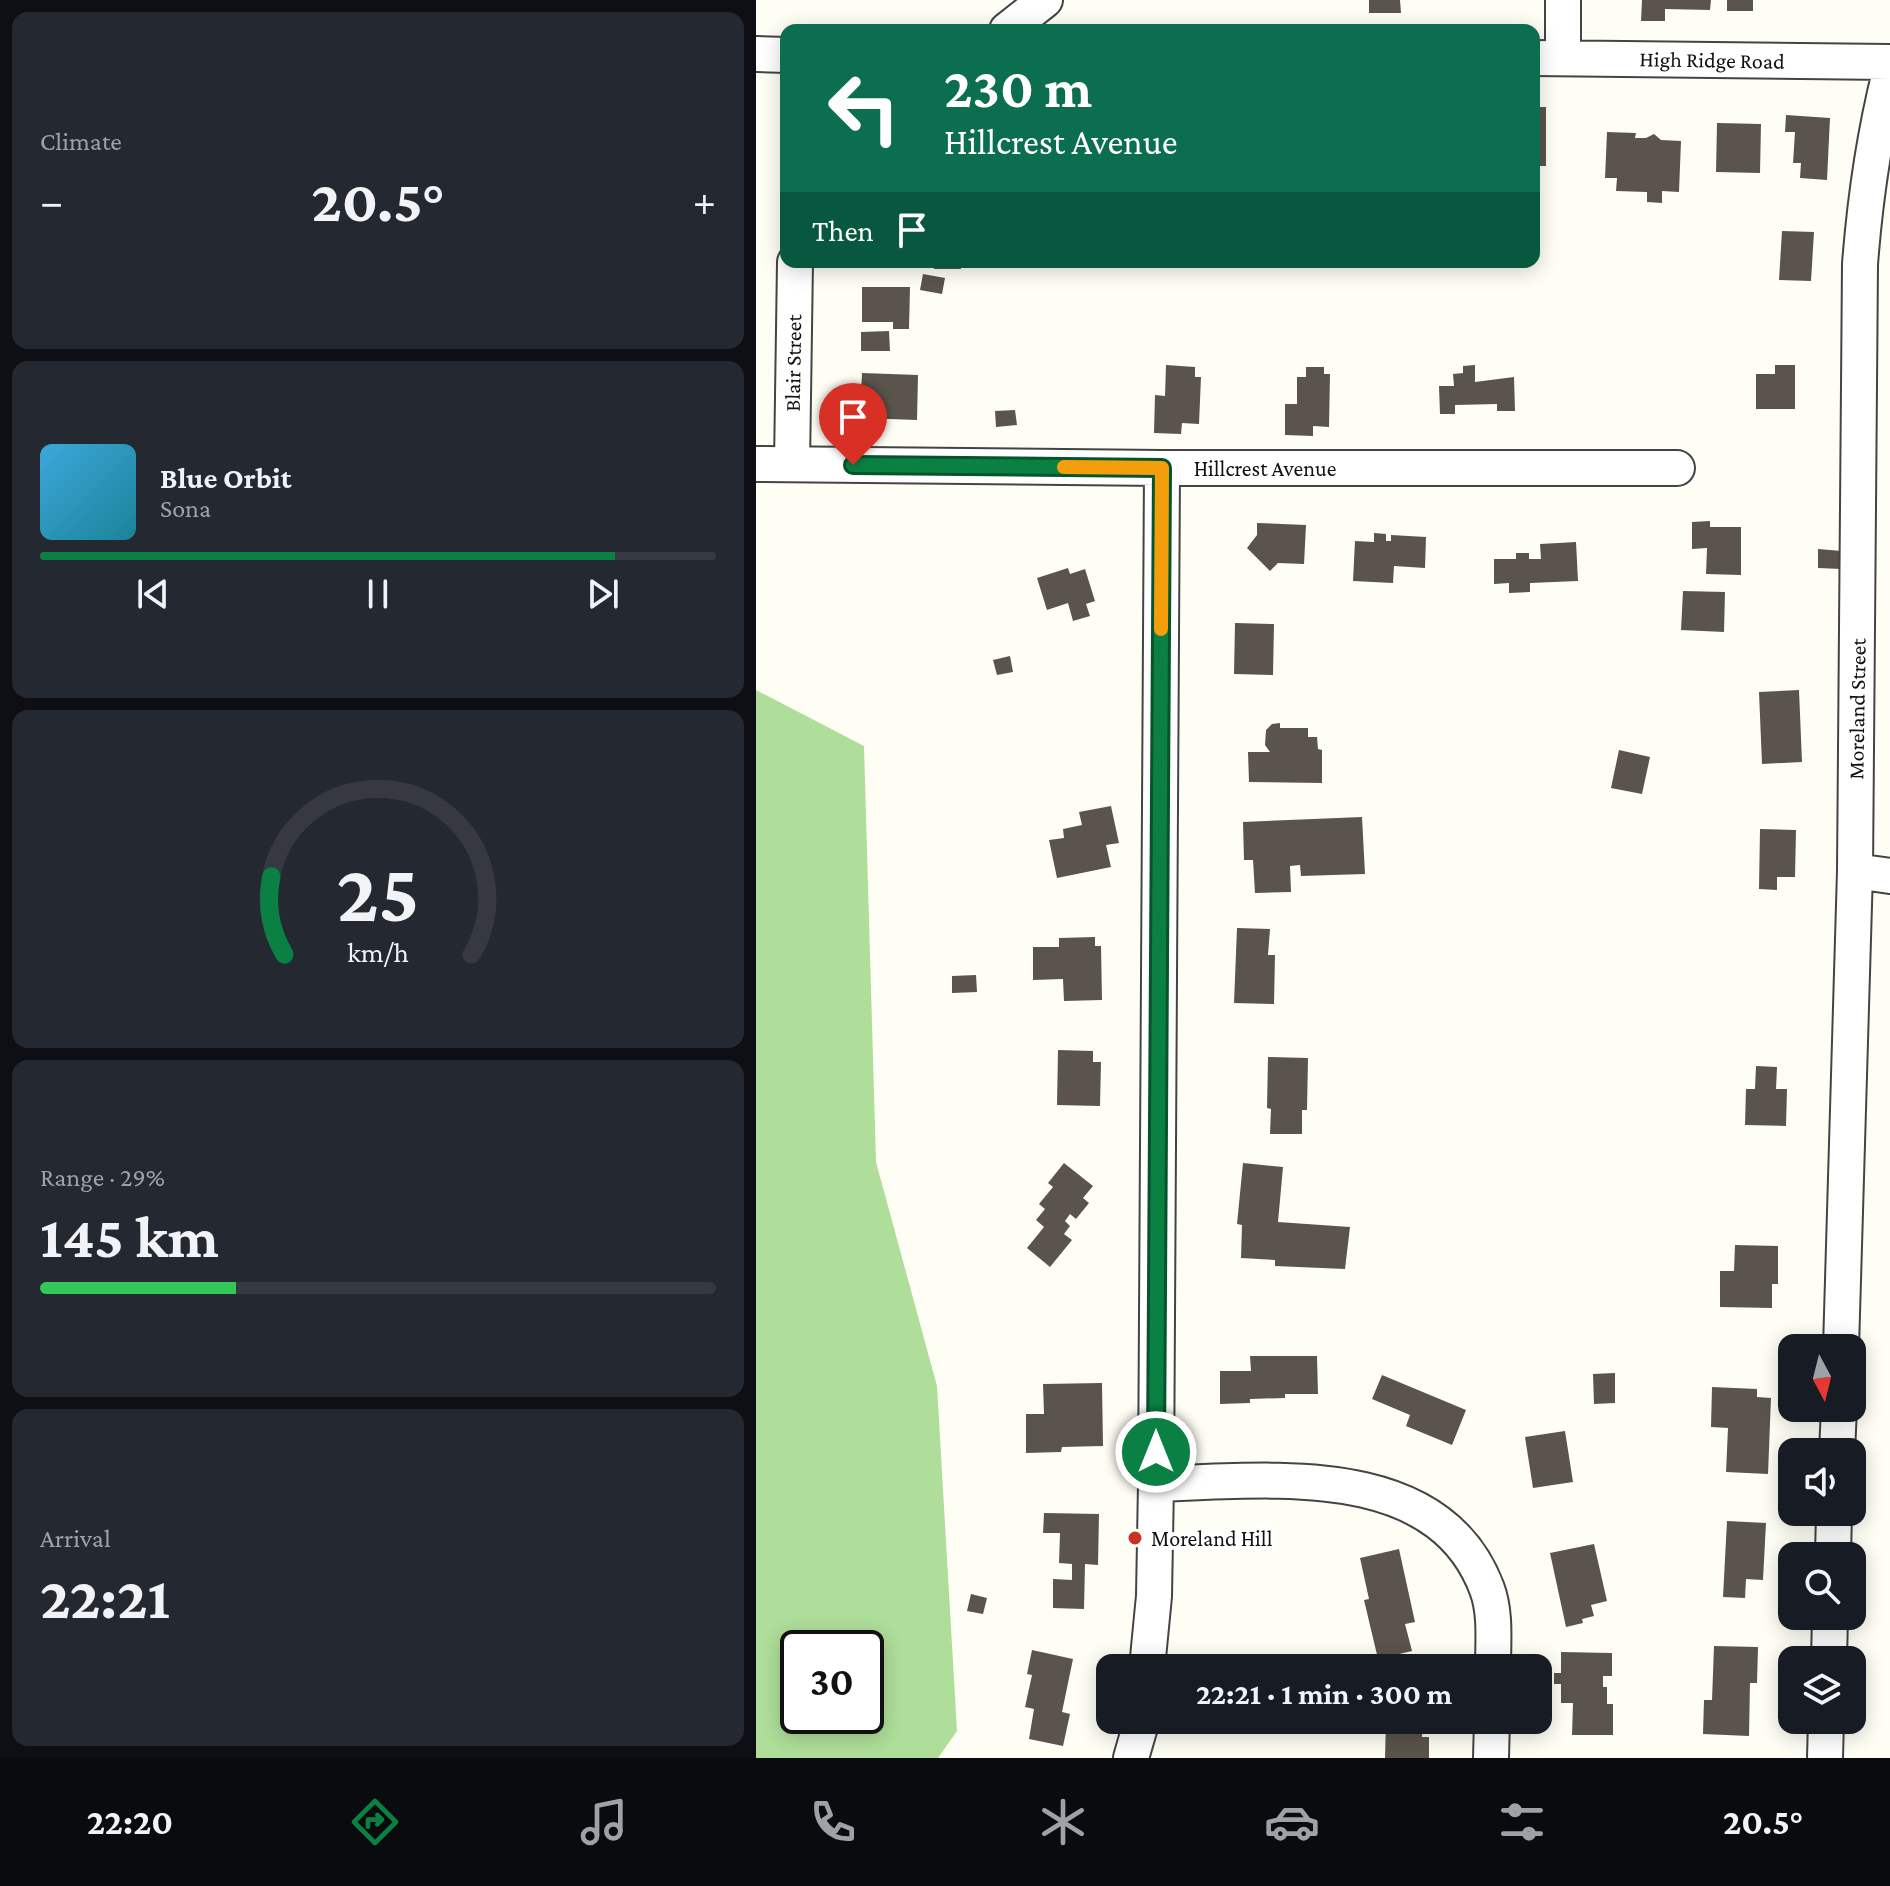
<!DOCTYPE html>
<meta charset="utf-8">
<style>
body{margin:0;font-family:"Crimson Pro",serif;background:#242831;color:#f1f3f6;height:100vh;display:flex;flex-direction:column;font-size:30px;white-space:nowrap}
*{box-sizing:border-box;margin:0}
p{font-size:26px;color:#9ea1a6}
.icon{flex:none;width:44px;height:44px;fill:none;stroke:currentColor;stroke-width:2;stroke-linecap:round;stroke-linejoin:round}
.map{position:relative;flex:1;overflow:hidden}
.panel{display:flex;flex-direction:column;gap:12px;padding:12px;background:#0d0f14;width:756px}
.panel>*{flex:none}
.top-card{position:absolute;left:24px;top:24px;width:760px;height:244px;border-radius:16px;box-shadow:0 4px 20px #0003;background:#0b6e4f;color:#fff;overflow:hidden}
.needle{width:52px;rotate:173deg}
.fabs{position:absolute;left:1022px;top:1334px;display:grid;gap:16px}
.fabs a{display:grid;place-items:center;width:88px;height:88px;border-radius:16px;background:#171b24;box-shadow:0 4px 20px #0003;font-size:40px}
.speed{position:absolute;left:24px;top:1630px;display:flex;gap:16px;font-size:40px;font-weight:700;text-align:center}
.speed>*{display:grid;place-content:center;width:104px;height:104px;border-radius:50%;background:#171b24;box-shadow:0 4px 20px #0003;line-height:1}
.speed .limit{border:4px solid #111;border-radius:12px;background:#fff;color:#111}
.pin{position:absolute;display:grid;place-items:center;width:68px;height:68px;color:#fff;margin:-82px -34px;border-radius:50% 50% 50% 0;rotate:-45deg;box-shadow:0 0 8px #0007}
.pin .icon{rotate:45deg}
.me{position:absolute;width:88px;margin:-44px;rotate:0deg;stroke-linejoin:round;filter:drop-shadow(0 0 6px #0008)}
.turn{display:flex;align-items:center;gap:28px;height:168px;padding:0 32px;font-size:36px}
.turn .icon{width:104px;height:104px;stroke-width:2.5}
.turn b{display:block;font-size:56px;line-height:68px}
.then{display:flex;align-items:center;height:76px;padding:0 32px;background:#0003;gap:16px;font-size:30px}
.big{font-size:60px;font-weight:700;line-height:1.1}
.panel .widget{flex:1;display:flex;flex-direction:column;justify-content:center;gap:12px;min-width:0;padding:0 28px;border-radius:16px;background:#242831}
.panel .dial{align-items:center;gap:0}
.dial svg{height:208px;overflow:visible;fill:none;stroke:#363941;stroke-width:7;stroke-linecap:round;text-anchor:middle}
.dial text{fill:#f1f3f6;stroke:none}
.song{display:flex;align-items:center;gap:24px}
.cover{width:96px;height:96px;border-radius:12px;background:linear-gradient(135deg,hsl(200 70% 55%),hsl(190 70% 35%))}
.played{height:8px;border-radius:4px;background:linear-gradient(90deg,#0b8043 85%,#363941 85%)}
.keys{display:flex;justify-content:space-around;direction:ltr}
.heat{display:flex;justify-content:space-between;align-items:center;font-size:44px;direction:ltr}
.charge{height:12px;border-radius:6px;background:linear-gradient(90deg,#34c759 29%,#363941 0)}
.trip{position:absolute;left:340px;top:1654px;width:456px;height:80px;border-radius:16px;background:#171b24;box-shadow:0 4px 20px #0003;font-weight:700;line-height:80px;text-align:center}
.dock{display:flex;height:128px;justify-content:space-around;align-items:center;background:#090b0e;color:#9ea1a6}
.dock .icon{width:56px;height:56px}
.dock .active{color:#0b8043}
.dock b{font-size:36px;color:#f1f3f6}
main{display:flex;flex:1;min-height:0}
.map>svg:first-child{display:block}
.forest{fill:#afde9a;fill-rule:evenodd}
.building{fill:#5a544c}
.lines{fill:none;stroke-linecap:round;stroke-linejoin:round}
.minor-casing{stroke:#444;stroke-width:38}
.minor{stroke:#fff;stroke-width:34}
.route-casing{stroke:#07532c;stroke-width:20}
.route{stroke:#0b8043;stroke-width:14}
.slow{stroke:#f59e0b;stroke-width:14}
.poi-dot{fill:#c83222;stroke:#fff;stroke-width:3}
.labels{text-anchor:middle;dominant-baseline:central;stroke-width:8;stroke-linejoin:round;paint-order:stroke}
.street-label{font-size:22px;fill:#111;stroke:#fff}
.poi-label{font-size:22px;fill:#111;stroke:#fff;text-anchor:start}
</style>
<main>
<section class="panel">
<div class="widget"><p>Climate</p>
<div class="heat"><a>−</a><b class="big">20.5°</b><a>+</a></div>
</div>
<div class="widget">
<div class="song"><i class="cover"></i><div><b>Blue Orbit</b><p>Sona</p></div></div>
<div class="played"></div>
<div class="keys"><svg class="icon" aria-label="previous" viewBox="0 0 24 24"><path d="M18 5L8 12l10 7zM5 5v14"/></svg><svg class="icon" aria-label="pause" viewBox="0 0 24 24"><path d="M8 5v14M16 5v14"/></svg><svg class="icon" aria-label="next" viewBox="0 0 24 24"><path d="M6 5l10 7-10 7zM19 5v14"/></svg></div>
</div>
<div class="widget dial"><svg viewBox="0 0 100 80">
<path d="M14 69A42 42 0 1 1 86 69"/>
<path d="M14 69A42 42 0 0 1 9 39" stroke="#0b8043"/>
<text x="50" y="56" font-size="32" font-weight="700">25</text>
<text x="50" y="72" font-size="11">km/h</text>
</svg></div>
<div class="widget"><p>Range · 29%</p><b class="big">145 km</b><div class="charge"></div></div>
<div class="widget"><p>Arrival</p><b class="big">22:21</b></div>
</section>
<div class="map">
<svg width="1134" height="1758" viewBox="0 0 1134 1758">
<rect width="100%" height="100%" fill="#fffef5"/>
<!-- forest -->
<path class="forest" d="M0 690 108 746 120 1162 181 1386 201 1731 182 1758H0ZM42 1648H110V1716H42Z"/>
<!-- building -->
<path class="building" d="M613 0H644L645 13H613Z
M886 0H955L954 10 909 9V21H885Z
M971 0H997V11H971Z
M778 107H790V166H778Z
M1030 115 1074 118 1071 180 1044 178 1045 163H1037L1039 132H1029Z
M961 123 1005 124 1004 173 960 172Z
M851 132 880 133 879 138H890L898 134 905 140 925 141 923 192 906 191V203L891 202V192L860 191 861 178H849Z
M1026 231 1058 232 1055 281 1023 280Z
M178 262H204L205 269H178Z
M167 274 189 278 186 294 164 290Z
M106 287H154L153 329H137V322H106Z
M133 331 134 351H105V332Z
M410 365 439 367V377H445L443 424 426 423 425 434 398 433 399 395 409 396Z
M719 365V382L758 377 759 411H741V404L699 405V414H684L683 386H698L697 374 707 373V366Z
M1019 365H1039V409H1000V374H1019Z
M550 367H568V374H574L573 427 557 426V436L529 435V404H541V377H550Z
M106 373 162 375 161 420 104 418Z
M259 410 261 425 240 427 239 411Z
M954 521V527H985V575L950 574 951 548 936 549V522Z
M501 523 550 525 548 564 522 563 514 571 491 548 501 535Z
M618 533 630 534V541H635V535L670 537 669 568 638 566 637 583 597 581 599 541 618 542Z
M820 542 822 581 774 583V592L753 593V583L738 584V559H760V553H773V559H785L784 544Z
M1062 549 1086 551 1085 569 1062 568Z
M312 568 314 574 329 569 339 601 330 604 334 616 317 621 312 603 291 610 281 578Z
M927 591 969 592 968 632 925 630Z
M479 623 518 624 517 675 478 674Z
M254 656 257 672 241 675 237 660Z
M1043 690 1046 762 1006 764 1003 692Z
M524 723V728H552V737H561L562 749 566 750V783L493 782 492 752H514L509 745 510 730 516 724Z
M863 750 894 757 886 794 855 788Z
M355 806 363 843 350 845 355 867 301 878 293 840 308 838 307 829 326 825 323 812Z
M606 817 609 874 545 876 544 865 534 866 535 892 499 893 497 860H488L487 822Z
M1004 829 1040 830 1039 877H1021V890L1003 889Z
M481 928 514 929 512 955H519L518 1004 478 1003Z
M339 937V946H345L346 1000 308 1001 307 979 277 980V947H303V938Z
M220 975 221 992 196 993V976Z
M302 1050 337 1051V1062H345L344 1106 301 1105Z
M512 1057 552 1058 551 1110H546V1134H514L515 1109 511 1108Z
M1000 1066 1021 1067 1020 1089H1031L1030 1126 989 1125 990 1089H999Z
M308 1163 337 1186 327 1198 333 1203 320 1219 314 1214 309 1221 314 1226 308 1234 316 1240 294 1267 271 1248 288 1227 280 1220 289 1209 283 1204 297 1187 292 1183Z
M487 1163 527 1167 522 1222 594 1227 589 1269 519 1266V1260L485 1258 486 1225 481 1224Z
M979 1245 1022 1246V1284H1016V1308L964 1307V1271H978Z
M494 1356H561L562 1394H529V1398L494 1399V1403L464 1404V1371H495Z
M859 1373V1403L838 1404 837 1374Z
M626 1375 710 1410 696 1445 650 1426 654 1415 616 1399Z
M346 1383 347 1446 306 1447 305 1452 270 1453V1414H288L287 1384Z
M956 1387 1001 1389V1397L1015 1398 1012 1474 970 1472 972 1428 955 1427Z
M809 1431 817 1482 777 1488 769 1437Z
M288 1513 343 1514 342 1565 329 1564 328 1609 297 1608V1579L316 1580V1564L303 1563 304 1533H287Z
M971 1521 1010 1523 1007 1580 990 1579 989 1598 967 1597Z
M838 1544 851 1601 835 1605 838 1616 826 1619 827 1623 810 1627 794 1553Z
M643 1549 659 1622 649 1624 656 1651 622 1659 608 1600 613 1599 604 1558Z
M215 1594 231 1598 227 1614 211 1611Z
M958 1646 1002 1647 1001 1683H994L993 1736 947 1734 948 1700H956Z
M276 1650 317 1659 306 1712 314 1714 307 1746 273 1739 278 1709 269 1707 276 1675 271 1674Z
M805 1652 856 1653V1676H847V1687H851V1704H857V1735H816L817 1703H805V1684H798V1673H805Z
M630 1720H667L666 1737H673V1758H629Z"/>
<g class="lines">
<!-- minor casing -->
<g class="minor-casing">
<path id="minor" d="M251 30 289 0
M0 54 30 55
M778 58 1134 62
M807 58V0
M0 464 406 468H921
M36 464 39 262
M1099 871 1134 876
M1085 1348 1099 871 1104 264C1109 199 1118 136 1134 72
M1081 1452 1083 1408
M400 1484C511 1481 682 1458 731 1589 740 1613 737 1642 737 1668
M1077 1556 1078 1512
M1073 1660 1074 1616
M391 1668 398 1596 400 1484 406 468
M375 1758 386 1720
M735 1758 736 1720
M1069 1758 1070 1720"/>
</g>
<!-- minor -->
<use href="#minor" class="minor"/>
</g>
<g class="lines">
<!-- route casing -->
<g class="route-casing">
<path id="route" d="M97 465 406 468 400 1452"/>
</g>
<!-- route -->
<use href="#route" class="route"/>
<!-- slow -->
<path class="slow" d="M308 467 406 468 405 629"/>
</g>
<!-- markers -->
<circle class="poi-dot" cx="379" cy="1538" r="8"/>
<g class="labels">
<!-- street labels -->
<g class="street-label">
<text transform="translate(956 60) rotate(1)">High Ridge Road</text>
<text transform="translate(37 363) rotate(-89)">Blair Street</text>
<text x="509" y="468">Hillcrest Avenue</text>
<text transform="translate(1101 709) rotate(-89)">Moreland Street</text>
</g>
<!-- poi labels -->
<g class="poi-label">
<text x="395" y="1538">Moreland Hill</text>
</g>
</g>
</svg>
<div class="fabs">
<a><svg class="needle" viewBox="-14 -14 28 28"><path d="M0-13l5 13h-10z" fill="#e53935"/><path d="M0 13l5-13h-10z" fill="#9ea1a6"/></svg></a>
<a><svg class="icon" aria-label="sound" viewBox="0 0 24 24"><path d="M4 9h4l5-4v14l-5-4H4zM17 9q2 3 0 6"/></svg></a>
<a><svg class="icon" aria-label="search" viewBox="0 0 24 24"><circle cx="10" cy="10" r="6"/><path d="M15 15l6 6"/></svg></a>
<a><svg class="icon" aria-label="layers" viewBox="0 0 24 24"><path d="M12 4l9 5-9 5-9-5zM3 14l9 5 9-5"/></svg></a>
</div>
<div class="speed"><div class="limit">30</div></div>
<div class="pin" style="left:97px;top:465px;background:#d93025"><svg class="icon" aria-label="arrive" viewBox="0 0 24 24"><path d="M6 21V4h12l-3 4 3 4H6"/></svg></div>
<svg class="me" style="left:400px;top:1452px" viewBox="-20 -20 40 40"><circle r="17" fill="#0b8043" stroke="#fff" stroke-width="3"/><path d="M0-11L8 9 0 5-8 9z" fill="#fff"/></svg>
<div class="trip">22:21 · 1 min · 300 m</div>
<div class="top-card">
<div class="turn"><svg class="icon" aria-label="left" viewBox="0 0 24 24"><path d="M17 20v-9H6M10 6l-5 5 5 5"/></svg><div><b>230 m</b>Hillcrest Avenue</div></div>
<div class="then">Then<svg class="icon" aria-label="arrive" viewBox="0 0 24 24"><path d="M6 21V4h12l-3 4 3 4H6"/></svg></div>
</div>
</div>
</main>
<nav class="dock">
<b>22:20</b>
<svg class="icon active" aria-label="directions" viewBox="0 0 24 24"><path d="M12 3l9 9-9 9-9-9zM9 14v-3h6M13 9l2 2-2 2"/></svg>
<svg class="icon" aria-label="music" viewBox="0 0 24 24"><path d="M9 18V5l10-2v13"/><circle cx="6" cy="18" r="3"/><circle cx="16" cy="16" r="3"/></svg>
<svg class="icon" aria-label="phone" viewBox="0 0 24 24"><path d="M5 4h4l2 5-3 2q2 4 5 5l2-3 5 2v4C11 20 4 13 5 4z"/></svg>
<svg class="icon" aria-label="climate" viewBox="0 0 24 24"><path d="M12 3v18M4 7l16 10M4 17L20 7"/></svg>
<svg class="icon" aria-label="car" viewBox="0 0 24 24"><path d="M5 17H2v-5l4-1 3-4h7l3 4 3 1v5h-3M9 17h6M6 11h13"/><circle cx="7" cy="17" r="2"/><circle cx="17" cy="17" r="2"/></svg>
<svg class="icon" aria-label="filters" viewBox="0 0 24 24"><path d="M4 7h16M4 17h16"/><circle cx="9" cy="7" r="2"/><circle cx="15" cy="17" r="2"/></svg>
<b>20.5°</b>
</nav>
